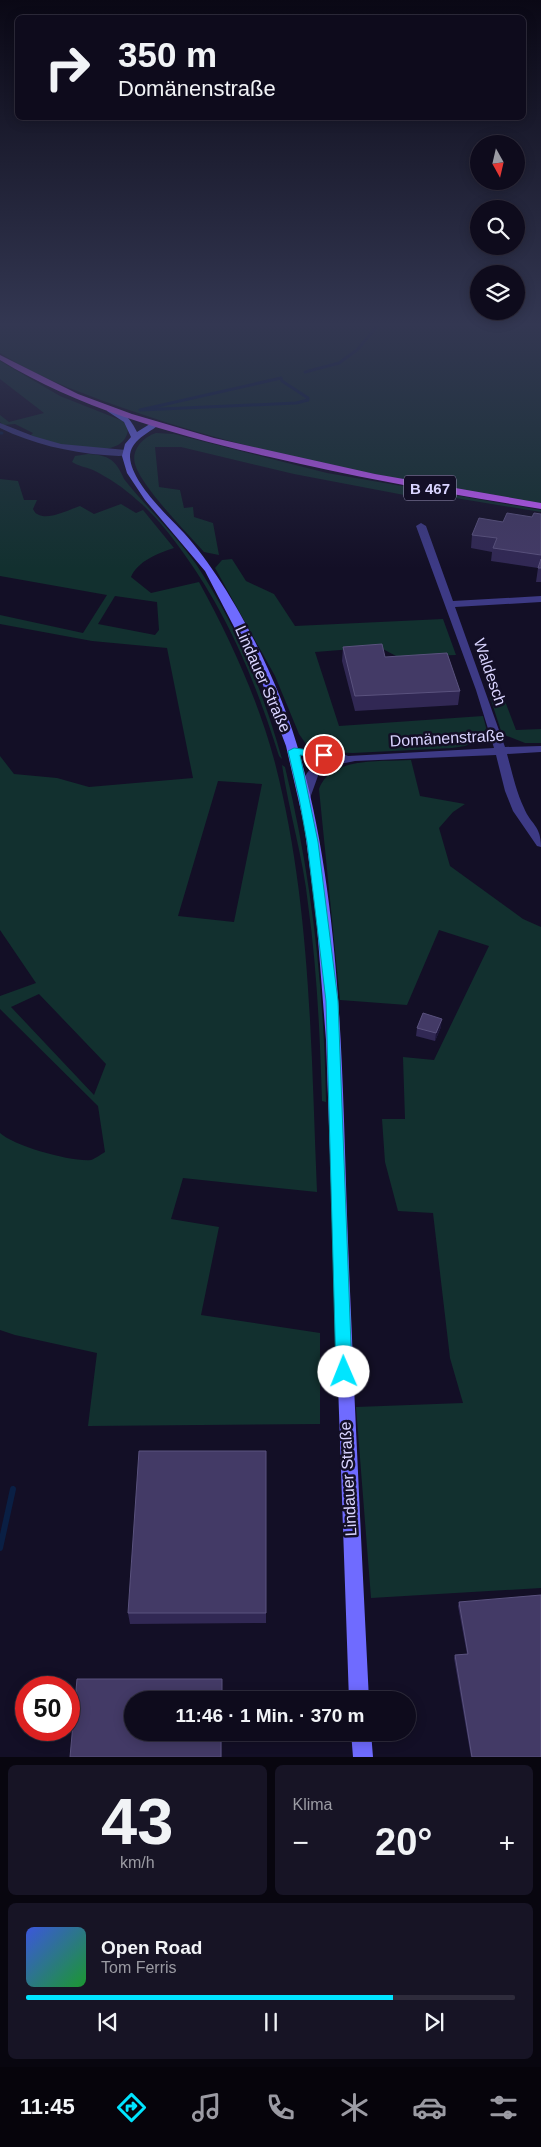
<!DOCTYPE html>
<html lang="de">
<meta charset="utf-8">
<style>
body{margin:0;font-family:Helvetica,sans-serif;background:#171425;color:#f1f3f6;height:100vh;display:flex;flex-direction:column;font-size:19px;white-space:nowrap}
*{box-sizing:border-box;margin:0}
p{font-size:16px;color:#9b9ba3}
.icon{flex:none;width:28px;height:28px;fill:none;stroke:currentColor;stroke-width:2;stroke-linecap:round;stroke-linejoin:round}
.map{position:relative;height:1757px;overflow:hidden}
.sheet{display:flex;flex-direction:column;gap:8px;padding:8px;background:#08060f;flex:1}
.sheet>*{flex:none}
.top-card{position:absolute;left:15px;top:15px;width:511px;height:105px;border-radius:8px;box-shadow:0 2px 12px #0003,0 0 0 1px #2e2b3b;background:#0e0b1c;color:#f1f3f6;overflow:hidden}
.needle{width:32px;rotate:172deg}
.controls{position:absolute;left:470px;top:135px;display:grid;gap:10px}
.controls a{display:grid;place-items:center;width:55px;height:55px;border-radius:50%;background:#0e0b1c;box-shadow:0 2px 12px #0003,0 0 0 1px #2e2b3b;font-size:25px}
.speed{position:absolute;left:15px;top:1676px;display:flex;gap:10px;font-size:25px;font-weight:700;text-align:center}
.speed>*{display:grid;place-content:center;width:65px;height:65px;border-radius:50%;background:#0e0b1c;box-shadow:0 2px 12px #0003,0 0 0 1px #2e2b3b;line-height:1}
.speed .limit{border:8px solid #d22;background:#fff;color:#111}
.pin{position:absolute;display:grid;place-items:center;width:42px;height:42px;color:#fff;margin:-21px;border:2px solid #fff;border-radius:50%;box-shadow:0 1px 5px #0007}
.me{position:absolute;width:55px;margin:-28px;rotate:359deg;stroke-linejoin:round;filter:drop-shadow(0 0 4px #0008)}
.turn{display:flex;align-items:center;gap:18px;height:105px;padding:0 20px;font-size:22px}
.turn .icon{width:65px;height:65px;stroke-width:2.5}
.turn b{display:block;font-size:35px;line-height:42px}
.big{font-size:38px;font-weight:800;line-height:1.1}
.sheet .widget{flex:1;display:flex;flex-direction:column;justify-content:center;gap:8px;min-width:0;padding:0 18px;border-radius:8px;background:#171425}
.sheet .dial{align-items:center;gap:0}
.dial b{font-size:65px;line-height:1}
.song{display:flex;align-items:center;gap:15px}
.cover{width:60px;height:60px;border-radius:8px;background:linear-gradient(135deg,hsl(230 70% 55%),hsl(130 70% 35%))}
.played{height:5px;border-radius:2px;background:linear-gradient(90deg,#00e5ff 75%,#2e2b3b 75%)}
.keys{display:flex;justify-content:space-around;direction:ltr}
.heat{display:flex;justify-content:space-between;align-items:center;font-size:28px;direction:ltr}
.sheet .tiles{flex:1;display:grid;gap:8px;grid-template-columns:1fr 1fr}
.widget:last-child{grid-column:span 2}
.trip{position:absolute;left:124px;top:1691px;width:292px;height:50px;border-radius:25px;background:#0e0b1c;box-shadow:0 2px 12px #0003,0 0 0 1px #2e2b3b;font-weight:800;line-height:50px;text-align:center}
.tabs{display:flex;height:80px;justify-content:space-around;align-items:center;background:#06040b;color:#9b9ba3}
.tabs .icon{width:35px;height:35px}
.tabs .current{color:#00e5ff}
.tabs b{font-size:22px;color:#f1f3f6}
.map>svg:first-child{display:block}
.green{fill:#12302f;fill-rule:evenodd}
.lines{fill:none;stroke-linecap:round;stroke-linejoin:round}
.stream-far1{stroke:#0a1f44;stroke-width:3}
.stream{stroke:#0a1f44;stroke-width:6}
.minor{fill:#3d3a85;fill-rule:evenodd}
.secondary{fill:#6f6bff;fill-rule:evenodd}
.primary{fill:#c25bff;fill-rule:evenodd}
.wall{fill:#312854}
.shaded-wall{fill:#1d163a}
.building{fill:#433a66;stroke:#5a527e}
.route{fill:#00e5ff;stroke:#0095a6}
.labels{text-anchor:middle;dominant-baseline:central;stroke-width:5;stroke-linejoin:round;paint-order:stroke}
.shield{fill:#130f26;stroke:#9e99be;stroke-width:1}
.shield-label{font-size:15px;font-weight:bold;fill:#d9d4ff}
.street-label{font-size:16px;fill:#d9d4ff;stroke:#130f26}
</style>
<div class="map">
<svg width="541" height="1757" viewBox="0 0 541 1757">
<rect width="100%" height="100%" fill="#130f26"/>
<!-- green -->
<path class="green" d="M0 323H541V504C405 481 269 458 138 413 91 397 43 380 0 353Z
M0 361 60 396 123 421 128 428C127 466 50 444 30 436L33 433 15 424 3 425 0 422V415L9 422 44 413 0 379Z
M156 433 174 434 327 473 541 510V512L419 492 420 498 294 474 181 447H155L159 487 180 490 184 508 193 507 194 517 213 523 219 555 204 552C187 533 141 486 135 464 131 450 143 437 156 433Z
M88 454C109 455 116 460 124 479 147 508 175 534 196 564 235 623 263 690 282 759L279 756C256 683 228 614 182 551 169 533 154 514 137 500 124 488 109 478 93 470 86 467 78 466 72 462L75 456Z
M0 479 18 481 24 500H37L33 509C40 525 68 510 80 506L94 514 121 504 136 513 143 510 174 548C158 553 138 561 131 577L151 593 199 582C230 638 259 702 275 763 311 903 311 1049 317 1192L183 1178 171 1219 219 1227 201 1315 320 1333V1424L88 1426 97 1353 15 1335 0 1330V1133C14 1146 71 1162 91 1160 95 1159 101 1154 105 1152L98 1106 0 1009V996L36 983 0 930V756L14 774 57 778 89 787 193 778 167 648 92 641 0 624V615L83 633 107 595 0 576ZM115 596 157 602 159 630 155 635 98 624ZM218 781 262 784 234 922 178 916ZM39 994 106 1064 94 1095 11 1007Z
M232 559 246 581 274 594 295 626 443 619 456 655 398 657 379 647 315 652 339 726 483 716 487 731 484 737 465 746 452 748 353 753 330 752 316 750 306 744 299 734 275 676 215 568 222 560Z
M503 696 516 730 541 729V743H525L502 734 490 697Z
M411 760 420 796 465 804 453 812 439 828 450 866 523 919 541 927V1588L371 1598 356 1407 463 1403 450 1358 433 1213 398 1211 385 1162 382 1119H405L403 1057 434 1060 489 946 439 930 407 1005 340 1000 319 789C331 756 382 762 411 760Z
M282 765 285 767C312 878 324 989 326 1102L322 1101C320 1035 317 969 308 904 303 857 289 812 282 765Z"/>
<g class="lines">
<!-- stream-far1 -->
<path class="stream-far1" d="M305 372 339 363 357 350 380 323
M281 378 282 381 308 398V400L296 403 140 410Z
M0 433H2"/>
<!-- stream -->
<path class="stream" d="M0 1548 13 1489"/>
<!-- minor -->
<path class="minor" d="M0 423 33 436 61 444 126 450 130 453C124 458 112 455 104 455 68 452 33 444 0 428Z
M421 523 426 526 453 601 541 596V602L455 607 505 747 541 746V752L507 754C512 772 516 791 524 808 531 825 541 825 541 847L537 846 513 811 505 791 496 755 355 761 330 766 319 773 309 801 305 802 299 798C303 776 307 765 331 759L290 753 288 751 290 749 343 754 348 756 494 748 476 690 416 526Z"/>
<!-- secondary -->
<path class="secondary" d="M107 407C121 406 132 421 137 432L153 422 160 424C149 433 130 440 130 457 131 482 168 516 184 533 234 589 282 687 301 759 341 904 342 1065 347 1215 353 1377 361 1538 369 1700H349L326 1040 316 914 304 824 286 746 260 677 205 571 145 500 127 473 122 456 125 444 131 437 124 422 107 411Z
M351 1732H371L373 1757H353Z"/>
<!-- primary -->
<path class="primary" d="M0 355 78 394 132 414 214 438 375 474 541 503V509C450 494 359 478 270 457 176 435 82 410 0 360Z"/>
</g>
<!-- wall -->
<path class="wall" d="M541 514V582H536L538 568 491 561 492 552 471 548 472 535 503 522 532 517Z
M343 647 385 657 460 691 458 705 355 711 342 661Z
M441 1027 435 1041 416 1036 417 1028Z
M266 1451V1623L130 1624 128 1613Z
M459 1602 541 1757H471L454 1658 455 1655 467 1654 458 1606Z"/>
<!-- shaded-wall -->
<path class="shaded-wall" d="M442 1019 441 1027 435 1041 436 1033Z
M221 1732H222V1757H221Z"/>
<!-- building -->
<path class="building" d="M507 513 532 517 534 513 541 514V555L493 548 497 538 472 535 479 518 503 522Z
M541 559V568H538Z
M382 644 385 657 447 653 460 691 355 696 343 647Z
M423 1013 442 1019 436 1033 417 1028Z
M139 1451H266V1613H128Z
M541 1595V1757H472L455 1655 468 1654 459 1602Z
M77 1679H222V1700H132V1732H221V1757H70Z"/>
<!-- sky -->
<linearGradient id="sky" x2="0" y2="1"><stop stop-color="#0a0815"/><stop offset="0.57" stop-color="#333752"/><stop offset="1" stop-color="#333752" stop-opacity="0"/></linearGradient>
<rect width="541" height="569" fill="url(#sky)"/>
<!-- route -->
<path class="route" d="M294 748 324 752 330 755 324 758 300 755 318 842 338 1001 352 1372 350 1377 344 1379 339 1377 336 1372 326 1001 307 842 299 798 288 751Z"/>
<g class="labels">
<!-- shield labels -->
<rect class="shield" x="404" y="475.5" width="52" height="25" rx="4"/>
<g class="shield-label">
<text x="430" y="488">B 467</text>
</g>
<!-- street labels -->
<g class="street-label">
<text transform="translate(490 672) rotate(71)">Waldesch</text>
<text transform="translate(263 679) rotate(66)">Lindauer Straße</text>
<text transform="translate(447 738) rotate(-3)">Domänenstraße</text>
<text transform="translate(348 1479) rotate(-93)">Lindauer Straße</text>
</g>
</g>
</svg>
<div class="controls">
<a><svg class="needle" viewBox="-14 -14 28 28"><path d="M0-13l5 13h-10z" fill="#e53935"/><path d="M0 13l5-13h-10z" fill="#9b9ba3"/></svg></a>
<a><svg class="icon" aria-label="search" viewBox="0 0 24 24"><circle cx="10" cy="10" r="6"/><path d="M15 15l6 6"/></svg></a>
<a><svg class="icon" aria-label="layers" viewBox="0 0 24 24"><path d="M12 4l9 5-9 5-9-5zM3 14l9 5 9-5"/></svg></a>
</div>
<div class="speed"><div class="limit">50</div></div>
<div class="pin" style="left:324px;top:755px;background:#d93025"><svg class="icon" aria-label="arrive" viewBox="0 0 24 24"><path d="M6 21V4h12l-3 4 3 4H6"/></svg></div>
<svg class="me" style="left:344px;top:1372px" viewBox="-20 -20 40 40"><circle r="19" fill="#fff"/><path d="M0-13L10 11 0 6-10 11z" fill="#00e5ff"/></svg>
<div class="trip">11:46 · 1 Min. · 370 m</div>
<div class="top-card">
<div class="turn"><svg class="icon" aria-label="right" viewBox="0 0 24 24"><path d="M7 20v-9h11M14 6l5 5-5 5"/></svg><div><b>350 m</b>Domänenstraße</div></div>
</div>
</div>
<section class="sheet">
<div class="tiles">
<div class="widget dial"><b>43</b><p>km/h</p></div>
<div class="widget"><p>Klima</p>
<div class="heat"><a>−</a><b class="big">20°</b><a>+</a></div>
</div>
<div class="widget">
<div class="song"><i class="cover"></i><div><b>Open Road</b><p>Tom Ferris</p></div></div>
<div class="played"></div>
<div class="keys"><svg class="icon" aria-label="previous" viewBox="0 0 24 24"><path d="M18 5L8 12l10 7zM5 5v14"/></svg><svg class="icon" aria-label="pause" viewBox="0 0 24 24"><path d="M8 5v14M16 5v14"/></svg><svg class="icon" aria-label="next" viewBox="0 0 24 24"><path d="M6 5l10 7-10 7zM19 5v14"/></svg></div>
</div>
</div>
</section>
<nav class="tabs">
<b>11:45</b>
<svg class="icon current" aria-label="directions" viewBox="0 0 24 24"><path d="M12 3l9 9-9 9-9-9zM9 14v-3h6M13 9l2 2-2 2"/></svg>
<svg class="icon" aria-label="music" viewBox="0 0 24 24"><path d="M9 18V5l10-2v13"/><circle cx="6" cy="18" r="3"/><circle cx="16" cy="16" r="3"/></svg>
<svg class="icon" aria-label="phone" viewBox="0 0 24 24"><path d="M5 4h4l2 5-3 2q2 4 5 5l2-3 5 2v4C11 20 4 13 5 4z"/></svg>
<svg class="icon" aria-label="climate" viewBox="0 0 24 24"><path d="M12 3v18M4 7l16 10M4 17L20 7"/></svg>
<svg class="icon" aria-label="car" viewBox="0 0 24 24"><path d="M5 17H2v-5l4-1 3-4h7l3 4 3 1v5h-3M9 17h6M6 11h13"/><circle cx="7" cy="17" r="2"/><circle cx="17" cy="17" r="2"/></svg>
<svg class="icon" aria-label="filters" viewBox="0 0 24 24"><path d="M4 7h16M4 17h16"/><circle cx="9" cy="7" r="2"/><circle cx="15" cy="17" r="2"/></svg>
</nav>
